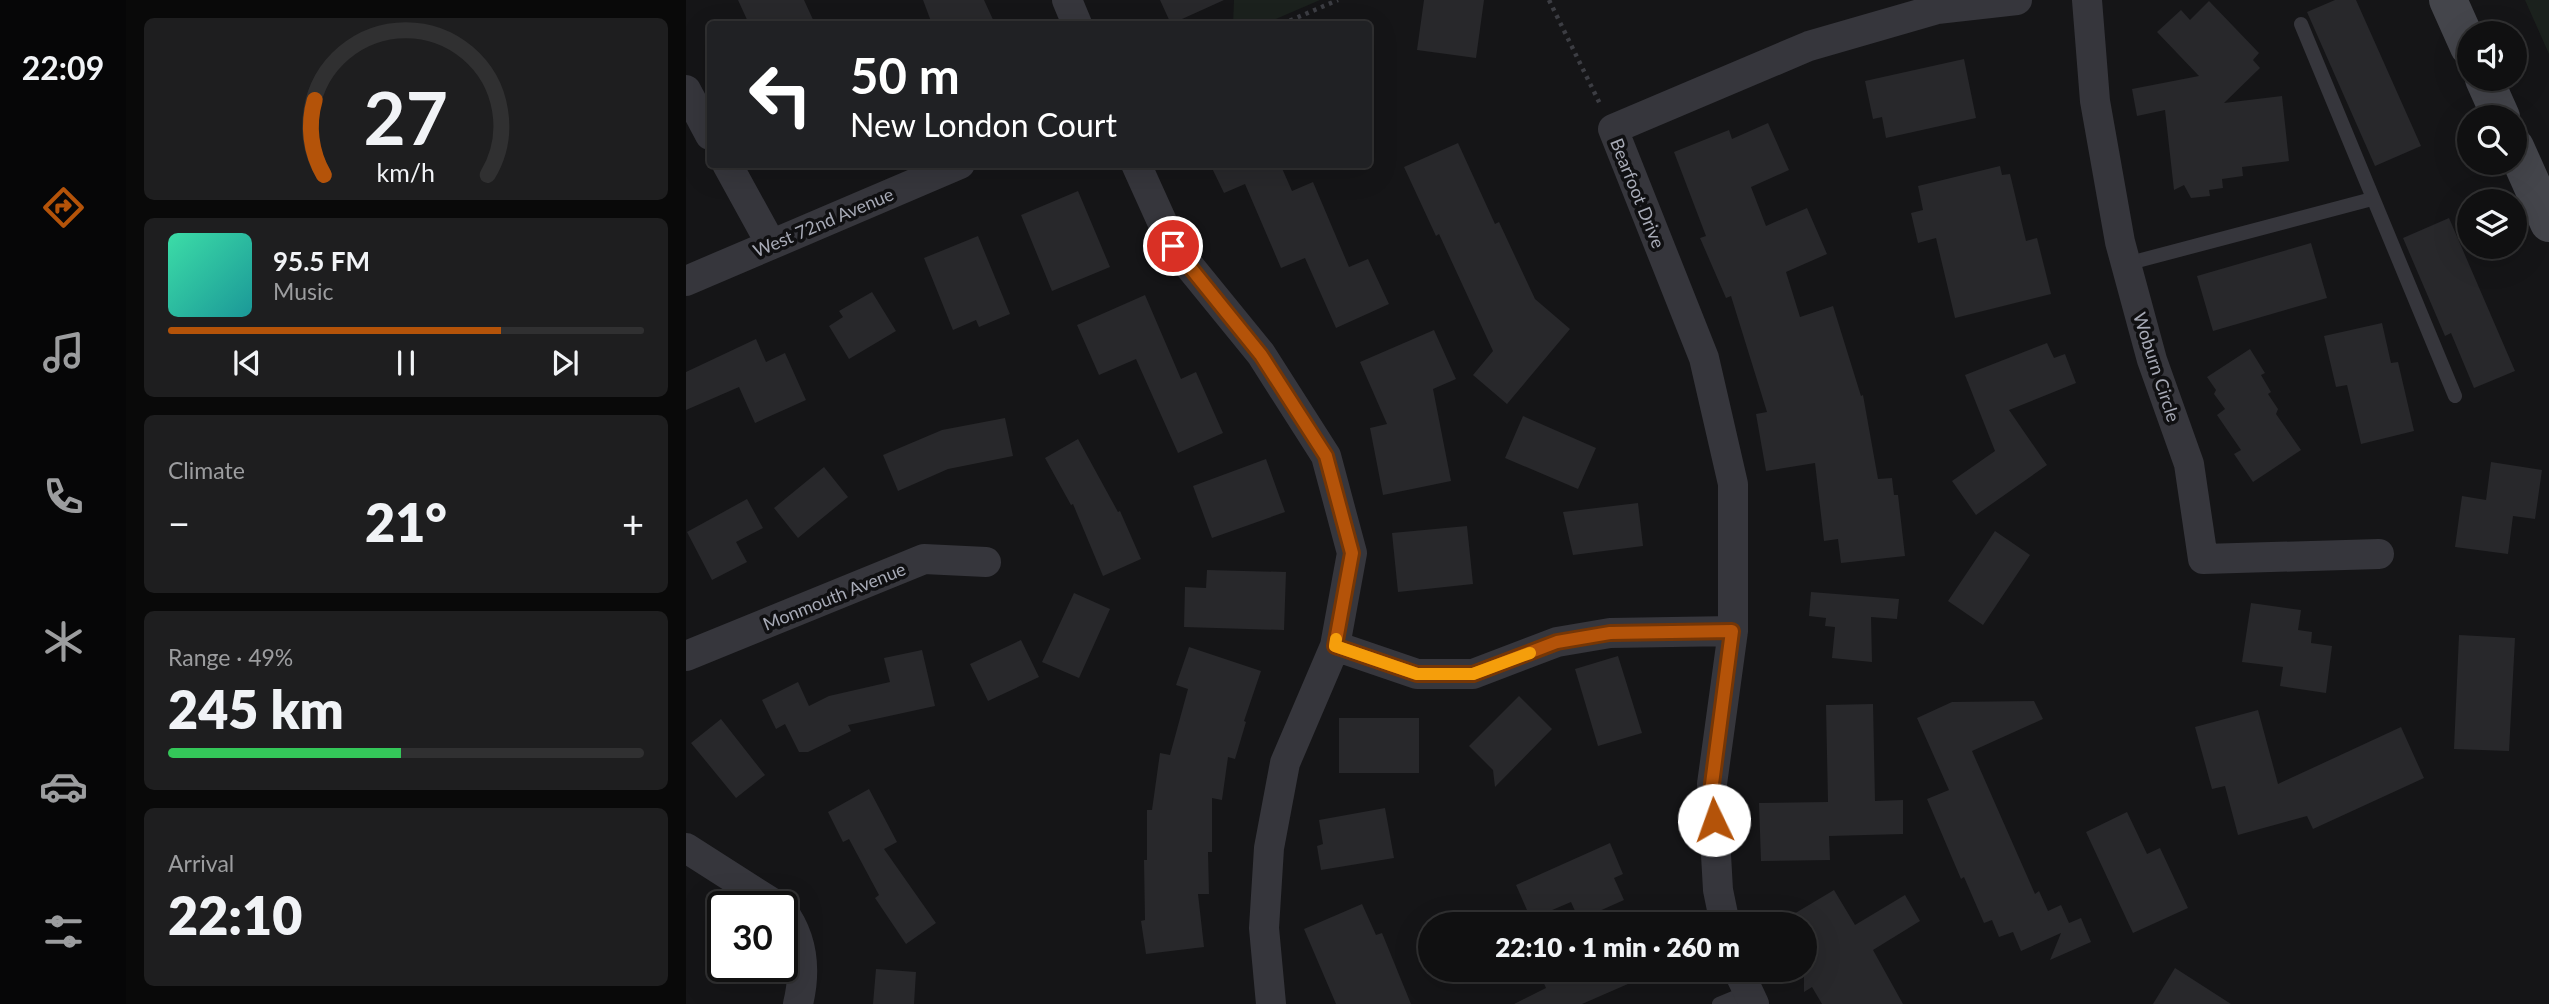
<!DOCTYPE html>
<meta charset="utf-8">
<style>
body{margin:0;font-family:Lato,sans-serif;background:#1e1e1f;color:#f1f3f6;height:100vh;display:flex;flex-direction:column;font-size:26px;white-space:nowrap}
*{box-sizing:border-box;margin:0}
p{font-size:23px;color:#9c9d9f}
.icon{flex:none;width:38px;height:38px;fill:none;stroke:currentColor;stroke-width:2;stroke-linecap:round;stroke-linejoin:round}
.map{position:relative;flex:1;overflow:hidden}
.drawer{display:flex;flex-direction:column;gap:18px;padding:18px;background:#090909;width:560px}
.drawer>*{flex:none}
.hud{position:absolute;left:21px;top:21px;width:665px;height:147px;border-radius:7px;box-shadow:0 7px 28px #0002,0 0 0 2px #303031;background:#202124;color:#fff;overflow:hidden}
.tools{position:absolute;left:1771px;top:21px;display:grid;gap:14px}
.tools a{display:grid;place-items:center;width:70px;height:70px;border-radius:50%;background:#101011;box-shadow:0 7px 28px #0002,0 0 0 2px #303031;font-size:35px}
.speed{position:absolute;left:21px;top:891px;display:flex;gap:14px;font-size:35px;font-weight:700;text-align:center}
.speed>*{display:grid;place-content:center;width:91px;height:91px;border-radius:50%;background:#101011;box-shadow:0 7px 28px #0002,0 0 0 2px #303031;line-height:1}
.speed .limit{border:4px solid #111;border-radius:10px;background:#fff;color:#111}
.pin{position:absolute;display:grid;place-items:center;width:60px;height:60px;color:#fff;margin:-30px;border:4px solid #fff;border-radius:50%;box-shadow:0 2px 7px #0007}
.me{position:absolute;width:77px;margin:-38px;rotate:357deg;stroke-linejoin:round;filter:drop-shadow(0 0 5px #0008)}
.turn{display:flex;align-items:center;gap:24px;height:147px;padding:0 28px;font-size:32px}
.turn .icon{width:91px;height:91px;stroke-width:2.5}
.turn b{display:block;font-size:49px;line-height:60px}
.big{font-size:52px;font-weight:800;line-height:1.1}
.drawer .card{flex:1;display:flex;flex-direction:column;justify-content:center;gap:10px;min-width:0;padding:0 24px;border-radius:10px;background:#1e1e1f}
.drawer .dial{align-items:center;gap:0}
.dial svg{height:182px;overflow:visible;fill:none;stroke:#303031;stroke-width:7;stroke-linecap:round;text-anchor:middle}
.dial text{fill:#f1f3f6;stroke:none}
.song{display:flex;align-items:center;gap:21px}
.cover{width:84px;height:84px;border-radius:10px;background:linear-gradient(135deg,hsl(160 70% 55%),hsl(180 70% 35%))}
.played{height:7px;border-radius:4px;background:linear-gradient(90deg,#b45309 70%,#303031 70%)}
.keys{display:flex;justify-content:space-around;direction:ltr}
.heat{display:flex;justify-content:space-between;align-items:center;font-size:38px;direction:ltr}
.charge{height:10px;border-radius:5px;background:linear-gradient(90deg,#34c759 49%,#303031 0)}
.trip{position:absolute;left:732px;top:912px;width:399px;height:70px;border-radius:35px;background:#101011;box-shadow:0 7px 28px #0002,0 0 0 2px #303031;font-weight:800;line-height:70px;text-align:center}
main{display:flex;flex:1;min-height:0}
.tab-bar{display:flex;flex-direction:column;width:126px;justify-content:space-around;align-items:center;background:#060607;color:#9c9d9f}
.tab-bar .icon{width:49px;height:49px}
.tab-bar .selected{color:#b45309}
.tab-bar b{font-size:32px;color:#f1f3f6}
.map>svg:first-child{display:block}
.green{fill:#1b211d}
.building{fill:#28282b}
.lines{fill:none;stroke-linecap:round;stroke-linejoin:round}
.path{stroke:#3c3d43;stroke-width:4.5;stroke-dasharray:3.5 5;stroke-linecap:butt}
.lane{stroke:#36363c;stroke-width:14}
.street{stroke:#36363c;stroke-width:30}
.secondary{stroke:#44454b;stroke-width:38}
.route-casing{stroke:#753606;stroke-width:18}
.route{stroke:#b45309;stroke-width:12}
.slow{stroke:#f59e0b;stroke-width:12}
.labels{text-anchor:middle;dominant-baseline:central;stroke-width:7;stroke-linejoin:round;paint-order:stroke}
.street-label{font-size:18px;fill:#a7aab6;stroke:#101012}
</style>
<main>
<nav class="tab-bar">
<b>22:09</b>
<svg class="icon selected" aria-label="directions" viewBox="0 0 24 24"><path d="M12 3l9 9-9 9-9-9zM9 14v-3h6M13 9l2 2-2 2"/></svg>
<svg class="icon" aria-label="music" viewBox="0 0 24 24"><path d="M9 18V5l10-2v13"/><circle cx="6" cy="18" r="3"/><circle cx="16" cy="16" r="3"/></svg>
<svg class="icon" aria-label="phone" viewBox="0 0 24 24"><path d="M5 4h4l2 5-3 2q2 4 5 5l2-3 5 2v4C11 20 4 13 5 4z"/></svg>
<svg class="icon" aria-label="climate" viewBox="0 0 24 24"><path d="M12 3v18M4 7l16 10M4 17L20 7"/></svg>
<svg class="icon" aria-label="car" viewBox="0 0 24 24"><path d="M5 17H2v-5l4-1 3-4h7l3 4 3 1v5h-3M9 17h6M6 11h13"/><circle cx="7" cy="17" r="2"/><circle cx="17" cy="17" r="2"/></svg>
<svg class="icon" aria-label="filters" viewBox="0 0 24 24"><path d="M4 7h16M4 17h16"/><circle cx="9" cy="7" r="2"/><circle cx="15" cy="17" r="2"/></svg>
</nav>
<section class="drawer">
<div class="card dial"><svg viewBox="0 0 100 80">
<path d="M14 69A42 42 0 1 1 86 69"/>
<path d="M14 69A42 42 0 0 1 10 36" stroke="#b45309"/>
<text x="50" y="56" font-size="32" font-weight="700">27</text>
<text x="50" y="72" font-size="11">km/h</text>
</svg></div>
<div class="card">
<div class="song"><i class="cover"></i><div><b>95.5 FM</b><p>Music</p></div></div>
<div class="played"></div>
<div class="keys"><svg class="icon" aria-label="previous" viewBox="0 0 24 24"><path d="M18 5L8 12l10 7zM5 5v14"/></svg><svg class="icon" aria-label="pause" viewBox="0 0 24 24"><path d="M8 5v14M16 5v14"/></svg><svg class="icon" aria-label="next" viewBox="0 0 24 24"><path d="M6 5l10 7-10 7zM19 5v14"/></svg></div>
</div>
<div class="card"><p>Climate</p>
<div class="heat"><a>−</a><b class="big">21°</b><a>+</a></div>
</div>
<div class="card"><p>Range · 49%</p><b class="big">245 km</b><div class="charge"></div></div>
<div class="card"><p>Arrival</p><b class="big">22:10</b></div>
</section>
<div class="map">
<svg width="1863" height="1004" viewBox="0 0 1863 1004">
<rect width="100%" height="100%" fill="#151517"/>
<!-- green -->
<path class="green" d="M548 0H634L578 24H547Z
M1839 0H1863V54Z"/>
<!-- building -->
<path class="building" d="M52 0H118L129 24H63Z
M237 0H298L309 24H246Z
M474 0H538L485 24Z
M738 0H798L790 58 731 50Z
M1649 0H1670L1735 146 1689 166 1621 12Z
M1523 1 1573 53 1567 60 1574 68 1538 103 1596 96 1603 161 1556 167 1557 176 1536 179 1537 188 1523 190 1524 196 1505 198 1498 185 1488 190 1479 110 1451 116 1446 89 1513 76 1471 32 1495 10 1504 20Z
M1278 59 1290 118 1200 138 1196 117 1187 119 1179 81Z
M1082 123 1103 170 1065 187 1080 226 1121 208 1141 254 1100 272 1114 317 1147 306 1175 396 1177 395 1192 479 1206 478 1208 495H1212L1219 556 1155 563 1152 539 1138 541 1129 463 1080 471 1070 414 1081 412 1045 296 1040 298 1014 238 1020 236 988 152 1043 130 1046 139Z
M772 143 809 224 813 222 849 299 884 329 821 404 787 375 807 351 753 234 750 236 718 167Z
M524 164H598L595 166 606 191 627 182 663 267 682 259 703 304 650 328 619 258 595 268 559 184 538 193Z
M1314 166 1316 175 1324 174 1340 241 1351 238 1365 294 1269 318 1250 238 1232 243 1225 213 1237 210 1232 186Z
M392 191 424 267 366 291 335 215Z
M1763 218 1829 371 1788 388 1765 333 1759 336 1717 238Z
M292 236 324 314 293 327 290 320 267 330 238 258Z
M1625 243 1641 298 1527 331 1511 276Z
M186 292 210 331 163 359 143 326 157 317 153 311Z
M459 295 495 379 510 372 537 433 492 453 450 359 413 375 391 325Z
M1696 323 1705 363 1712 362 1728 431 1675 444 1661 385 1650 387 1638 336Z
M748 330 770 379 747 389 765 481 697 495 684 428 701 424 674 362Z
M70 339 80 362 99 353 120 400 69 423 53 387 0 410V372Z
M1361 343 1368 358 1379 354 1390 383 1323 410 1361 465 1290 515 1266 481 1309 451 1279 375Z
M1564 349 1579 373 1575 375 1585 392 1582 394 1592 409 1590 414 1615 450 1567 482 1548 454 1555 450 1531 415 1539 409 1528 394 1530 390 1521 377Z
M837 416 910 448 892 489 819 458Z
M319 418 327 456 262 469 212 491 197 455 256 430Z
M392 439 432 512 434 511 455 559 417 576 387 504 385 505 359 458Z
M580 459 599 512 526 538 507 486Z
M1805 462 1856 470 1849 519 1827 516 1822 554 1769 547 1776 496 1800 500Z
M138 467 162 497 112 538 88 508Z
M61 499 77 528 50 542 61 562 26 580 1 532Z
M952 503 957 546 887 555 877 512Z
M781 526 787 584 712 592 706 533Z
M1309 531 1344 555 1297 625 1262 601Z
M521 570 600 572 598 630 498 627 499 587 520 588Z
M1125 592 1213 599 1211 619 1185 617 1186 662 1146 658 1149 627 1139 626 1140 618 1123 616Z
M388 593 424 609 393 678 356 662Z
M1565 603 1615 610 1612 630 1626 632 1625 643 1646 646 1640 693 1594 686 1597 667 1556 662Z
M1773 635 1829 638 1823 751 1768 749Z
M335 640 353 677 302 701 284 664Z
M503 647 575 671 558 721 560 722 549 759 542 757 536 800 526 798V852H522L523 894H512L518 947 460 954 455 921 459 920 458 860H461V810H466L474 753 484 755 502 689 490 685Z
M236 650 249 706 162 725 165 731 122 752H113L99 724 90 729 76 700 112 682 123 706 143 696 204 682 198 658Z
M932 656 956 733 912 746 889 669Z
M833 696 866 729 809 787 807 770 783 746Z
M1348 701 1357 719 1286 751 1349 894 1353 891 1362 911 1375 905 1383 923 1395 918 1405 942 1364 960 1375 933 1335 951 1327 932 1313 937 1306 920 1298 923 1278 877 1275 879 1241 799 1263 790 1231 718 1266 702Z
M1187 704 1189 801 1217 800V834L1143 836 1144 860 1075 861 1073 803 1142 802 1140 705Z
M1572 710 1592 784 1715 727 1738 778 1627 829 1621 816 1552 835 1539 786 1526 789 1509 727Z
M653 718H733V773H653Z
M35 719 79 775 50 798 5 743Z
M183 789 211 842 198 849 250 923 220 944 189 898 193 895 163 839 157 842 142 812Z
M699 808 708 858 635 870 631 846 637 844 633 820Z
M1441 812 1461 854 1474 848 1502 908 1447 933 1400 832Z
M924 843 937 874 928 878 938 900 893 920 885 902 845 919 830 885Z
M1148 890 1169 925 1219 895 1234 921 1187 950 1217 1004H1136L1126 987 1118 992V924H1091Z
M676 904 690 935 696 933 725 1004H650L618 929Z
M1489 968 1545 1004H1467Z
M190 969 230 972 228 1004H187Z
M852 970H974L896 1004H828L860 988Z"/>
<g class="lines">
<!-- path -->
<path class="path" d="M863 0 915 106
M596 24 652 0"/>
<!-- lane -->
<path class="lane" d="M1615 24 1769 396
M1440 264 1686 199
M1033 1004 1062 992"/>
<!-- street -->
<path class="street" d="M381 0 391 24
M1401 0 1409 101 1434 242 1466 360 1503 464 1517 559 1693 554
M0 90 24 135
M41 164 85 244
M450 164 487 246 575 354 640 456 666 553 649 646 599 763 583 848 578 928 585 1004
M0 281 274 164
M649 646 731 674H787L871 642 924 633 1047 631
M0 656 238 559 300 562
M0 848 91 906
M96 910C117 938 120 971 112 1004
M1039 924 1032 890 1026 784 1047 631V484L1018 358 927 129 1123 46 1251 9 1331 0
M1052 970 1068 1004"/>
<!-- secondary -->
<path class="secondary" d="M1762 0 1783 47
M1798 79 1815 117
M1829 147 1863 223"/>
</g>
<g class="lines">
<!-- route casing -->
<g class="route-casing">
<path id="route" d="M487 246 575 355 640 456 666 553 649 646 731 674H787L871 642 924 633 1046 631 1026 784 1028 820"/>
</g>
<!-- route -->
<use href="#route" class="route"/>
<!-- slow -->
<path class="slow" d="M650 639 649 646 731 674H787L844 653"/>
</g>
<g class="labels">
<!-- street labels -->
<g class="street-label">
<text transform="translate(952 193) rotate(68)">Bearfoot Drive</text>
<text transform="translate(137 222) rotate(-23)">West 72nd Avenue</text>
<text transform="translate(1471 367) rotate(72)">Woburn Circle</text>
<text transform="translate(148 596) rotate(-22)">Monmouth Avenue</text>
</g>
</g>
</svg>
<div class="tools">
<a><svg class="icon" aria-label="sound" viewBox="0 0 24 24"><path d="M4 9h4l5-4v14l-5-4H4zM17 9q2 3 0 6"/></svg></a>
<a><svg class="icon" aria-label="search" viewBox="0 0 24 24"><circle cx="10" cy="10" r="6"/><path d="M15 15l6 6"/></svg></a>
<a><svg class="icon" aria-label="layers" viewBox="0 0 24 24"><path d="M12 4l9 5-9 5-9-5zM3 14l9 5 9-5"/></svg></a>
</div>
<div class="speed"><div class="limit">30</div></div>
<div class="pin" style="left:487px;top:246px;background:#d93025"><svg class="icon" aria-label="arrive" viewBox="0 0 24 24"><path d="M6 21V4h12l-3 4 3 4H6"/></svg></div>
<svg class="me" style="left:1028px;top:820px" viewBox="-20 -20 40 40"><circle r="19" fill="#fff"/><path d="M0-13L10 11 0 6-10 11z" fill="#b45309"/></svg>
<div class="trip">22:10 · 1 min · 260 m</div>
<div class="hud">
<div class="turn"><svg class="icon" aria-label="left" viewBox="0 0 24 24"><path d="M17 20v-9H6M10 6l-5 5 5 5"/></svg><div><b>50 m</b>New London Court</div></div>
</div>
</div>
</main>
